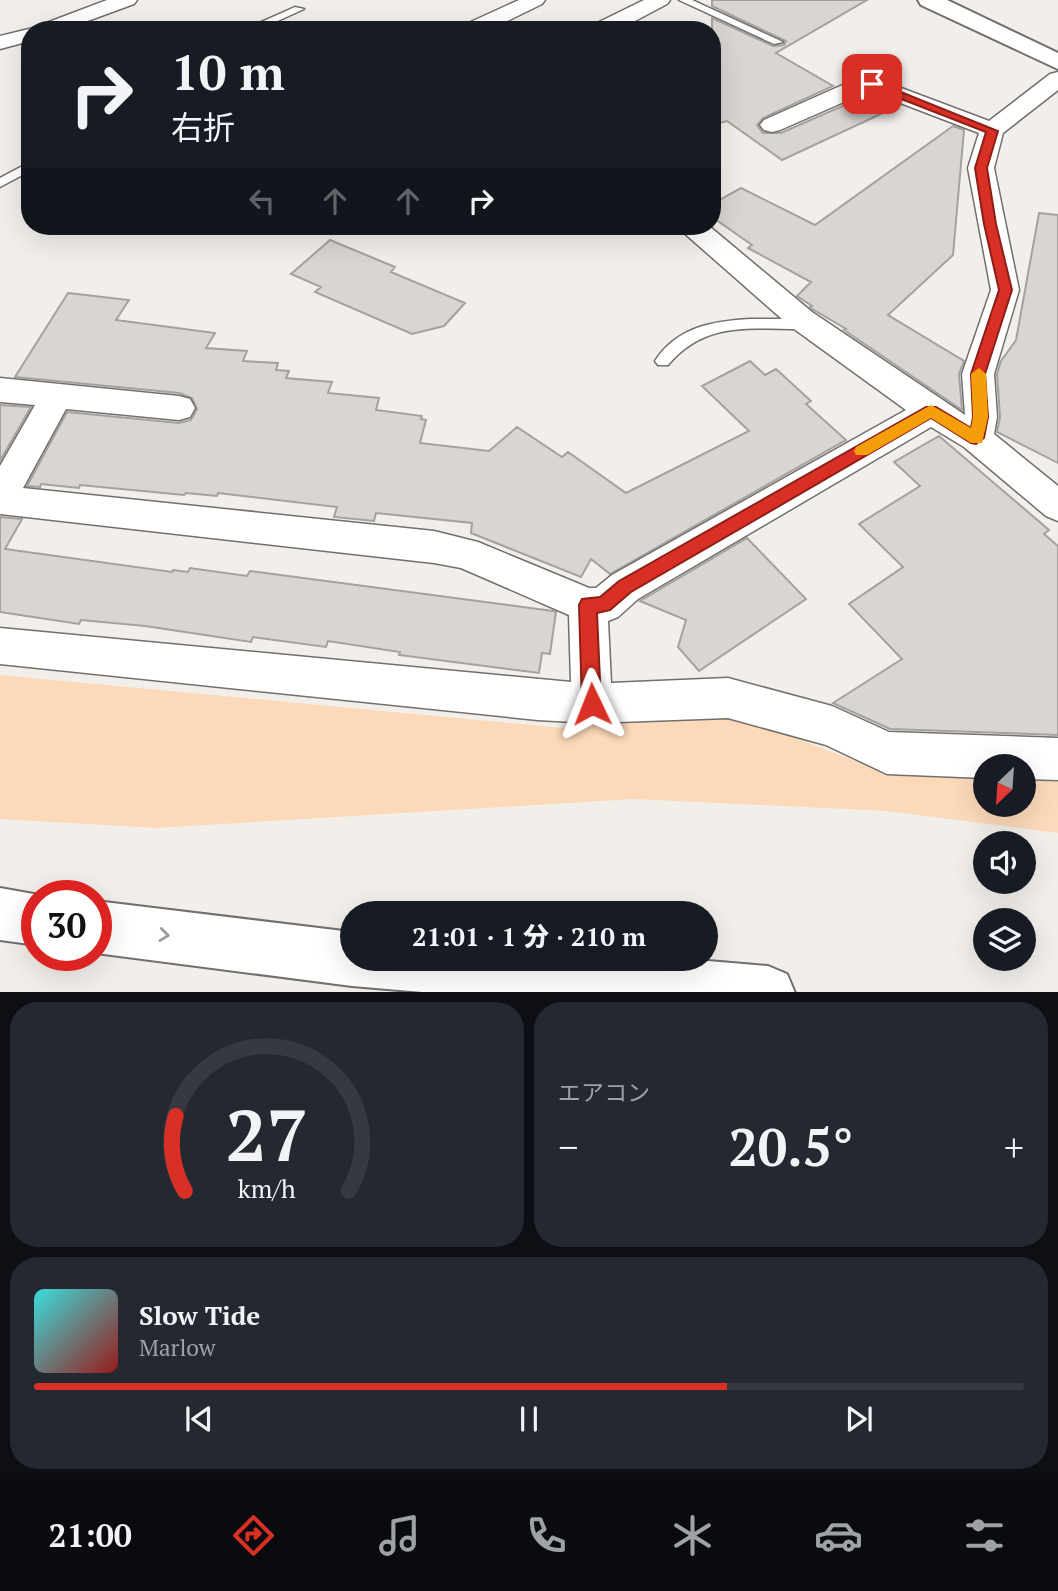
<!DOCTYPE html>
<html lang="ja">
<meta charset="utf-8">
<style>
body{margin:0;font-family:"PT Serif","Noto Sans JP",serif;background:#242831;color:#f1f3f6;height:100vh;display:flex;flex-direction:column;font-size:26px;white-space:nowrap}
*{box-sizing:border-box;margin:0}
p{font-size:23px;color:#9ea1a6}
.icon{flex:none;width:38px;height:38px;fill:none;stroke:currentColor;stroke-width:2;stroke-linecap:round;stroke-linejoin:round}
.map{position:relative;height:992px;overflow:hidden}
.details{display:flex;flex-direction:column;gap:10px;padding:10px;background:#0d0f14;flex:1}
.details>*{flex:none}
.top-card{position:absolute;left:21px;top:21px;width:700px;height:214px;border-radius:28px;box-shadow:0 7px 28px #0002;background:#171b24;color:#f1f3f6;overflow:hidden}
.needle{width:46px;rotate:205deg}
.tools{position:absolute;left:973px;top:754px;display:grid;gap:14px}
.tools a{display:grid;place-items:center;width:63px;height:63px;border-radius:50%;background:#171b24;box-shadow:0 7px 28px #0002;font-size:35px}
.speed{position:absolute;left:21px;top:880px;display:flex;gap:14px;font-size:35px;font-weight:700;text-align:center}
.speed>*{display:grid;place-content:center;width:91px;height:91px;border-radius:50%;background:#171b24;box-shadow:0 7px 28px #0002;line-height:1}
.speed .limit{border:10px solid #d22;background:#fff;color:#111}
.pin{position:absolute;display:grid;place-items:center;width:60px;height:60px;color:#fff;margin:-30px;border-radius:14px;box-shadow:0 4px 10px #0006}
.me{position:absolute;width:77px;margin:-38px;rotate:358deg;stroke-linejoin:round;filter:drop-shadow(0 0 5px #0008)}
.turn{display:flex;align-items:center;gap:24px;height:147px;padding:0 35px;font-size:32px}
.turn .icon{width:91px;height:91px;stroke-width:2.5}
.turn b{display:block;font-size:49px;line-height:60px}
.lanes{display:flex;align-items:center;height:66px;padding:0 35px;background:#0003;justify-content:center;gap:35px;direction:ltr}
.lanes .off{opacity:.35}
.big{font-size:52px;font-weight:800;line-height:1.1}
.details .card{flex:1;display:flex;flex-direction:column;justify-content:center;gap:10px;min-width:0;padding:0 24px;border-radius:28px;background:#242831}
.details .dial{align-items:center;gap:0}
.dial svg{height:182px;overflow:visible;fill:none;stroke:#363941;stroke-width:7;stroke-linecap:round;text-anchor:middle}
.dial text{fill:#f1f3f6;stroke:none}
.song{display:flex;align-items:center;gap:21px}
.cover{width:84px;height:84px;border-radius:10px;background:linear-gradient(135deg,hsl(180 70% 55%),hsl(0 70% 35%))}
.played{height:7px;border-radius:4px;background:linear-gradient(90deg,#d93025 70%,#363941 70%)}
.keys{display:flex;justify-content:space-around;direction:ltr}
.heat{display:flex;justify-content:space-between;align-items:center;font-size:38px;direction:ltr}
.details .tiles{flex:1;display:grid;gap:10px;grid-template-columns:1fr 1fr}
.card:last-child{grid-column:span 2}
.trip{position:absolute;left:340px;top:901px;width:378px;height:70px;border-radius:35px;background:#171b24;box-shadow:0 7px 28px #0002;font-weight:800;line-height:70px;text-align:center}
.tabs{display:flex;height:112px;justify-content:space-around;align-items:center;background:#090b0e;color:#9ea1a6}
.tabs .icon{width:49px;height:49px}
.tabs .on{color:#d93025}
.tabs b{font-size:32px;color:#f1f3f6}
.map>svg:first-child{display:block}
.green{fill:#fcdab9}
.building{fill:#d8d5d2;stroke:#a4a19e;stroke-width:2}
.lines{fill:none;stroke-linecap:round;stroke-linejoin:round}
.service-casing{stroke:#726f6c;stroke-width:3}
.minor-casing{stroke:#726f6c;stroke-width:3}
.tertiary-casing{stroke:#726f6c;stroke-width:4}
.motorway-casing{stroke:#726f6c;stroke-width:4}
.service{fill:#fff;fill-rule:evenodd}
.minor{fill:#fff;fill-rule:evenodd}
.tertiary{fill:#fff;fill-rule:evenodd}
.motorway{fill:#fff;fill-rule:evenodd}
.oneway{stroke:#9d9c9c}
.route{fill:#d93025;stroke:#8d1f18;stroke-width:2}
.slow{fill:#f59e0b}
</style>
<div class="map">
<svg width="1058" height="993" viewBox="0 0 1058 993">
<rect width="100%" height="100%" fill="#f2efeb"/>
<!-- green -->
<path class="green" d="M0 675 564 728 725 710 883 772 985 778V805H1024V780L1058 782V833L887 811 634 799 156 828 0 819Z"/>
<!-- building -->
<path class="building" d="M712 0H867L776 53 833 86 763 118 757 125 763 133H781L856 100 881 114 782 160 727 121 712 125V18L773 46 784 45 786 41 712 6Z
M953 126 964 130 953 255 888 315 964 361 959 374 962 410 844 330 846 329 814 310 810 307 812 306 797 296 811 282 748 248 752 245 712 217V204L741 188 815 225Z
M1039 213 1058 215V463L997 432 1000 417 997 374 1001 361 1016 340Z
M330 240 395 267 391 272 465 303 444 326 412 334 315 292 321 287 291 274Z
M68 293 129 300 116 320 215 333 206 348 247 351 243 361 278 363 276 370 289 371 286 378 332 382 328 393 379 398 376 410 422 416 421 419 426 420 420 443 489 451 517 427 562 457 568 452 626 493 749 431 702 386 750 361 765 375 776 369 811 401 806 404 846 440 610 574 591 559 581 577 471 533 472 523 376 513 374 521 334 517 337 507 218 493 217 496 186 493 184 495 80 485 79 488 41 484 40 487 27 486 67 412 179 423 191 420 197 409 192 398 179 393 15 377Z
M0 405 31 407 0 461Z
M939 436 1049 530 1044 534 1058 546V735L890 729 833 703 902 659 849 604 903 567 859 524 920 486 894 462Z
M0 517 22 519 5 549 172 572 173 570 188 572 190 568 247 576 250 571 553 611 556 612 550 654 542 653 539 673 399 655 400 652 328 641 326 647 253 637 251 642 145 626 81 620 79 624 0 612Z
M747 538 806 599 699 671 678 647 686 620 640 601Z"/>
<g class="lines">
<!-- service casing -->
<g class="service-casing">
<path id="service" d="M679 0H692L783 42 774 44Z
M295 7 304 9 258 30H243Z
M30 162V171L0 187V178Z
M750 319H807L814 324 807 329C753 330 707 319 668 365H658L655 361C677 327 713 321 750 319Z"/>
</g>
<!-- minor casing -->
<g class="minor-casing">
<path id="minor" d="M107 0H137L134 4 63 30H30V41L0 49V36L33 28Z
M519 0H545L542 4 489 30H462L464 25Z
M644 0H670L667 4 618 30H591L593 25Z
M1058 72V90L1003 133 994 168 1019 290 994 374 997 417 994 434 1058 486V521L1046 516 964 447 931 427 638 599 618 617 608 621 611 683 728 678 832 706 889 732 1058 738V780L1024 779V766H985V778L887 774 826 745 728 718 592 723 538 720 0 664V628L571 682 569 615 461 568 434 563 0 514V466L35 405 0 402V378L179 396 190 399 195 408 190 417 179 420 66 409 23 488 434 531 478 542 589 588H596L612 575 906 410 790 326 683 232 680 226H709L812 312 965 415 962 374 991 290 968 168 979 133 869 91 780 130 772 132 764 130 760 125 764 120 856 79 872 77 989 121 1050 74Z"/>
</g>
<!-- tertiary casing -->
<g class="tertiary-casing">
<path id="tertiary" d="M918 0H947L1058 53V69L921 5Z"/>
</g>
<!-- motorway casing -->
<g class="motorway-casing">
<path id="motorway" d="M0 888 45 896H37V945L0 940Z
M96 901 352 932V959H685L768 966 787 974 795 993H434L352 986 96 953Z"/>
</g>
<!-- service -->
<use href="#service" class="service"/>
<!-- minor -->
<use href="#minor" class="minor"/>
<!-- tertiary -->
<use href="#tertiary" class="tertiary"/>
<!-- motorway -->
<use href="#motorway" class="motorway"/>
</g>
<!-- one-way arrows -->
<defs><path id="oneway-chevron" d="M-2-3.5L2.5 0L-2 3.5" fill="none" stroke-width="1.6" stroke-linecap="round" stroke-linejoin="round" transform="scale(1.75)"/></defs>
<use class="oneway" href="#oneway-chevron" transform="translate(164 935) rotate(7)"/>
<!-- route -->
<path class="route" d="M868 82H876L998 131 987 168 996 224 1012 290 985 374 988 417 984 438 976 444 971 443 931 418 631 592 610 610 597 613 601 704 598 710 592 713 585 710 582 704 579 605 582 599 600 597 619 581 926 407H936L971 428 973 417 971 374 999 290 984 224 975 168 986 132 868 86Z"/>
<!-- slow -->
<path class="slow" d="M979 368 986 374 988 417 982 443H971L931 418 867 455H856L854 451 856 447 931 405 971 428 973 417 971 374Z"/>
</svg>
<div class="tools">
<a><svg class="needle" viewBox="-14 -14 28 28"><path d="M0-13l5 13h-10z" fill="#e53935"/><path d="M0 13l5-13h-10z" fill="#9ea1a6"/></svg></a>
<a><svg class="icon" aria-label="sound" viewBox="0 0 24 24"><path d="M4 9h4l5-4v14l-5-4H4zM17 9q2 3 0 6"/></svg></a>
<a><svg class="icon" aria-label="layers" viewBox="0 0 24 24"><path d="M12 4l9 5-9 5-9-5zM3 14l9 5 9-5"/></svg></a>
</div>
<div class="speed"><div class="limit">30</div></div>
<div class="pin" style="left:872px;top:84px;background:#d93025"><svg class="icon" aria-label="arrive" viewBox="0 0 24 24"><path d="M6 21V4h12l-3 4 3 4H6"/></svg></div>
<svg class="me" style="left:592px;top:704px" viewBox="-20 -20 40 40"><path d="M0-17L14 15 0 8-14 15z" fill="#d93025" stroke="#fff" stroke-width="4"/></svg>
<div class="trip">21:01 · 1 分 · 210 m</div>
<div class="top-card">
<div class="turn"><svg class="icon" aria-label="right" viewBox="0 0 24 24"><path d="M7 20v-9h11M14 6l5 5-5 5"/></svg><div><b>10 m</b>右折</div></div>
<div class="lanes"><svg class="icon off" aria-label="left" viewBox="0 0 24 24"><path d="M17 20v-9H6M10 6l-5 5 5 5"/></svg><svg class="icon off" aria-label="ahead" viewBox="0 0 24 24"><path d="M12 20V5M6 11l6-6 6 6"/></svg><svg class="icon off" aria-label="ahead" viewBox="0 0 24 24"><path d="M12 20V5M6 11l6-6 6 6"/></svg><svg class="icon" aria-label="right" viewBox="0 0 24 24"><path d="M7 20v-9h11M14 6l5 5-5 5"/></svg></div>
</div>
</div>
<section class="details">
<div class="tiles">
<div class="card dial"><svg viewBox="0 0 100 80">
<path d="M14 69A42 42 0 1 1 86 69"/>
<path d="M14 69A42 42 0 0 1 10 36" stroke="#d93025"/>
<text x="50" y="56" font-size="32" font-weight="700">27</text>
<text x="50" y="72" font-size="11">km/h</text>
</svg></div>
<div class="card"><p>エアコン</p>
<div class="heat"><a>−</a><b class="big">20.5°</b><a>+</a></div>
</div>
<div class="card">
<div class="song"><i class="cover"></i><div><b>Slow Tide</b><p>Marlow</p></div></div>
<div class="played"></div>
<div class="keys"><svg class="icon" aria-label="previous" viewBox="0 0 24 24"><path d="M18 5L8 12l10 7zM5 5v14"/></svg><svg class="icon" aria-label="pause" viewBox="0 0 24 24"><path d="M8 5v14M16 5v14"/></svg><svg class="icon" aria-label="next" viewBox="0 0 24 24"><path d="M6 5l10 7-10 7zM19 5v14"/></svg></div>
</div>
</div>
</section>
<nav class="tabs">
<b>21:00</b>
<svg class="icon on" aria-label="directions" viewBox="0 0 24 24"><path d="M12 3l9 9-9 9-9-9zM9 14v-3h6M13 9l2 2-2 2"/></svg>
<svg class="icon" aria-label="music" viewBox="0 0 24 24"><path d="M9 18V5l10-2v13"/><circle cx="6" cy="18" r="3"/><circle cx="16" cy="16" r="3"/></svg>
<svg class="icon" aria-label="phone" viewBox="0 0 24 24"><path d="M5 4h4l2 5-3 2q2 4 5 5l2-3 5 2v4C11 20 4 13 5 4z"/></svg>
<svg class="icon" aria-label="climate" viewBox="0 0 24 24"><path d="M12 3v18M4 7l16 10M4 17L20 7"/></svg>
<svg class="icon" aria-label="car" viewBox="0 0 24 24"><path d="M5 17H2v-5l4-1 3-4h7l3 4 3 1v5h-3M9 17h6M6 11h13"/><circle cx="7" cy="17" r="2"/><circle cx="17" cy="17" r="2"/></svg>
<svg class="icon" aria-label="filters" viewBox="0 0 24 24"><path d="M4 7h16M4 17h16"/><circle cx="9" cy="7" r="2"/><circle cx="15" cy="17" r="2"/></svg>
</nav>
